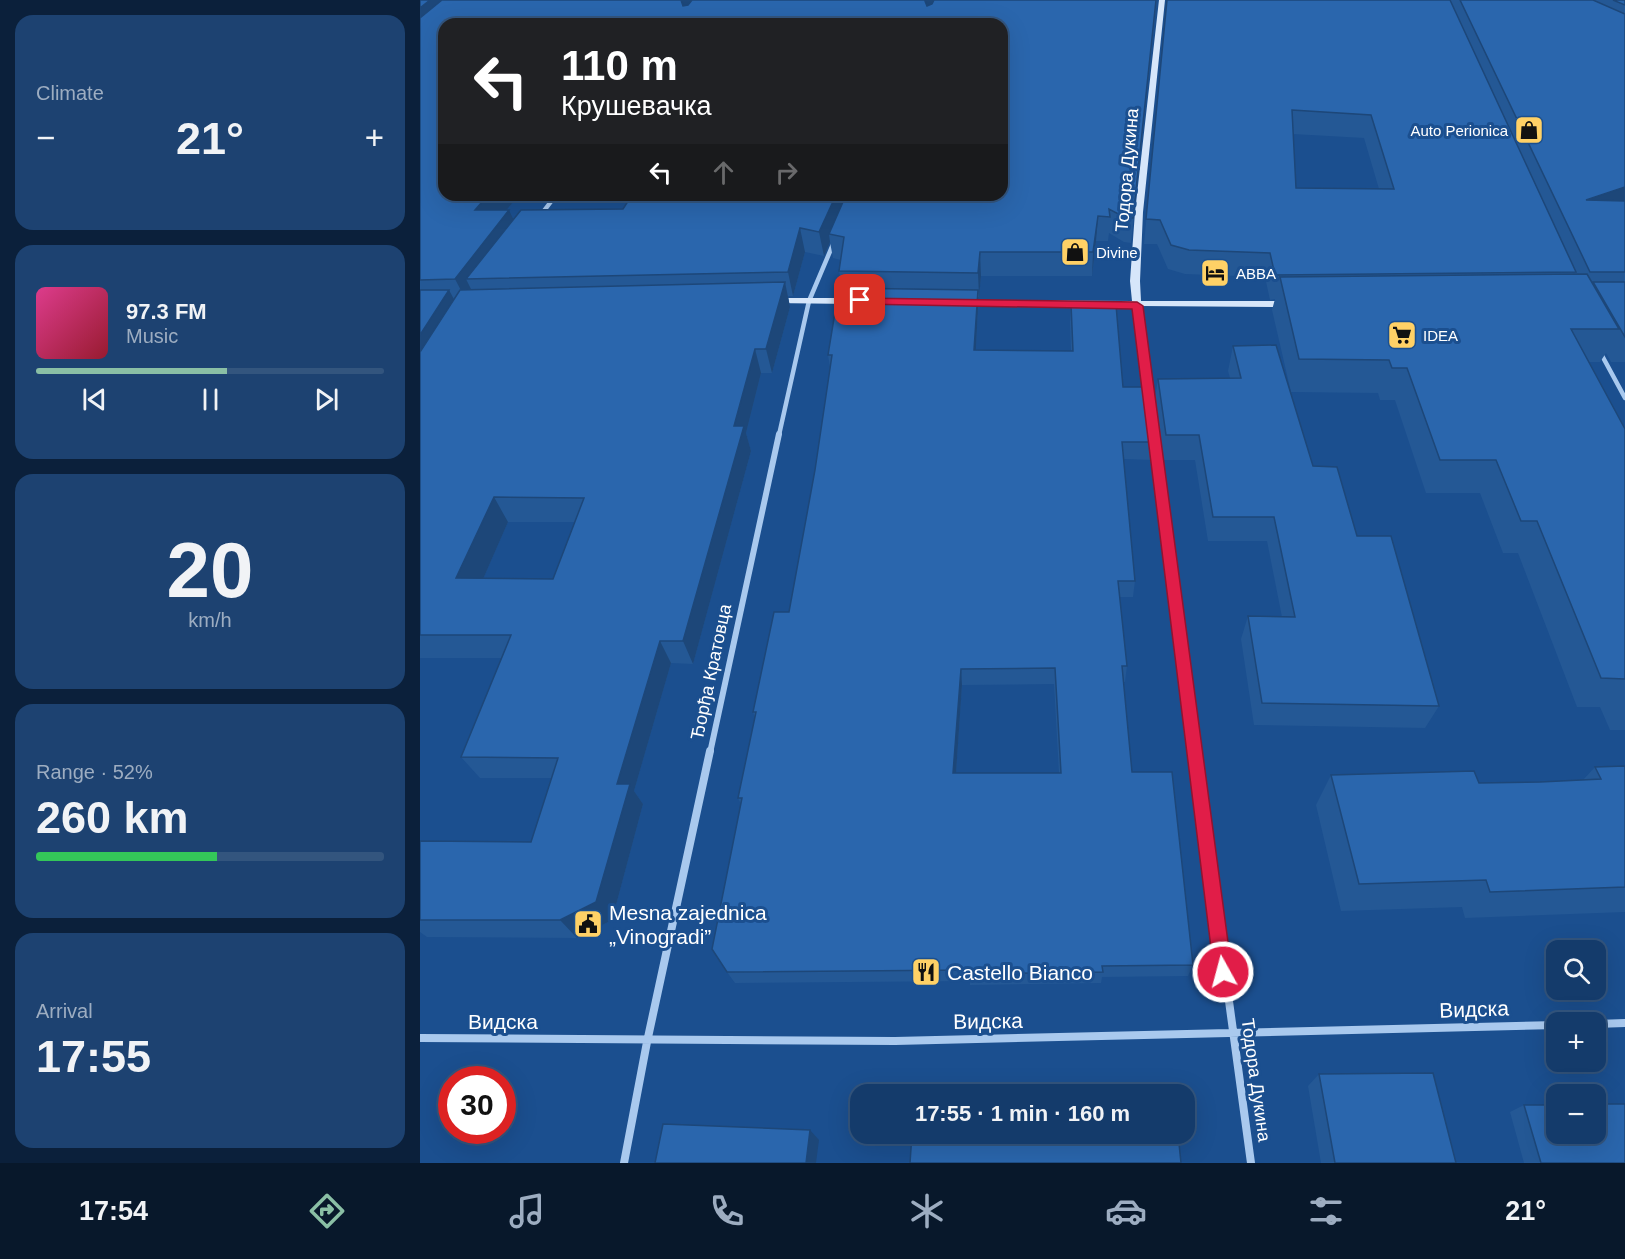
<!DOCTYPE html>
<meta charset="utf-8">
<style>
body{margin:0;font-family:Helvetica,sans-serif;background:#1d4271;color:#f1f3f6;height:100vh;display:flex;flex-direction:column;font-size:22px;white-space:nowrap}
*{box-sizing:border-box;margin:0}
p{font-size:20px;color:#9dadc1}
.icon{flex:none;width:33px;height:33px;fill:none;stroke:currentColor;stroke-width:2;stroke-linecap:round;stroke-linejoin:round}
.map{position:relative;flex:1;overflow:hidden}
.details{display:flex;flex-direction:column;gap:15px;padding:15px;background:#0b203b;width:420px}
.details>*{flex:none}
.banner{position:absolute;left:18px;top:18px;width:570px;height:183px;border-radius:18px;box-shadow:0 6px 24px #0002,0 0 0 2px #33557e;background:#202124;color:#fff;overflow:hidden}
.fabs{position:absolute;left:1126px;top:940px;display:grid;gap:12px}
.fabs a{display:grid;place-items:center;width:60px;height:60px;border-radius:12px;background:#143b6b;box-shadow:0 6px 24px #0002,0 0 0 2px #33557e;font-size:30px}
.speed{position:absolute;left:18px;top:1066px;display:flex;gap:12px;font-size:30px;font-weight:700;text-align:center}
.speed>*{display:grid;place-content:center;width:78px;height:78px;border-radius:50%;background:#143b6b;box-shadow:0 6px 24px #0002,0 0 0 2px #33557e;line-height:1}
.speed .limit{border:9px solid #d22;background:#fff;color:#111}
.pin{position:absolute;display:grid;place-items:center;width:51px;height:51px;color:#fff;margin:-26px;border-radius:12px;box-shadow:0 3px 9px #0006}
.me{position:absolute;width:66px;margin:-33px;rotate:353deg;stroke-linejoin:round;filter:drop-shadow(0 0 4px #0008)}
.turn{display:flex;align-items:center;gap:21px;height:126px;padding:0 24px;font-size:27px}
.turn .icon{width:78px;height:78px;stroke-width:2.5}
.turn b{display:block;font-size:42px;line-height:51px}
.lanes{display:flex;align-items:center;height:57px;padding:0 24px;background:#0003;justify-content:center;gap:30px;direction:ltr}
.lanes .off{opacity:.35}
.big{font-size:45px;font-weight:700;line-height:1.1}
.details .widget{flex:1;display:flex;flex-direction:column;justify-content:center;gap:9px;min-width:0;padding:0 21px;border-radius:18px;background:#1d4271}
.details .dial{align-items:center;gap:0}
.dial b{font-size:78px;line-height:1}
.song{display:flex;align-items:center;gap:18px}
.cover{width:72px;height:72px;border-radius:9px;background:linear-gradient(135deg,hsl(330 70% 55%),hsl(350 70% 35%))}
.played{height:6px;border-radius:3px;background:linear-gradient(90deg,#8abfa5 55%,#33557e 55%)}
.keys{display:flex;justify-content:space-around;direction:ltr}
.heat{display:flex;justify-content:space-between;align-items:center;font-size:33px;direction:ltr}
.charge{height:9px;border-radius:4px;background:linear-gradient(90deg,#34c759 52%,#33557e 0)}
.trip{position:absolute;left:430px;top:1084px;width:345px;height:60px;border-radius:18px;background:#143b6b;box-shadow:0 6px 24px #0002,0 0 0 2px #33557e;font-weight:700;line-height:60px;text-align:center}
.dock{display:flex;height:96px;justify-content:space-around;align-items:center;background:#08182b;color:#9dadc1}
.dock .icon{width:42px;height:42px}
.dock .active{color:#8abfa5}
.dock b{font-size:27px;color:#f1f3f6}
main{display:flex;flex:1;min-height:0}
.map>svg:first-child{display:block}
.lines{fill:none;stroke-linecap:round;stroke-linejoin:round}
.minor-far2{stroke:#a9c9ee;stroke-width:4.5}
.minor-far1{stroke:#a9c9ee;stroke-width:6}
.minor{stroke:#a9c9ee;stroke-width:8}
.secondary{fill:#d6e6fa;fill-rule:evenodd}
.wall{fill:#245895;fill-rule:evenodd}
.shaded-wall{fill:#1d4779}
.building{fill:#2a66ad;stroke:#1d4779;stroke-width:1.5;fill-rule:evenodd}
.route{fill:#e11d48;stroke:#92132f;stroke-width:1.5}
.labels{text-anchor:middle;dominant-baseline:central;stroke-width:6;stroke-linejoin:round;paint-order:stroke}
.far-poi-label{font-size:15px;fill:#fff;stroke:#1b4f8f;text-anchor:start}
.street-label{font-size:18px;fill:#fff;stroke:#1b4f8f}
.near-poi-label{font-size:21px;fill:#fff;stroke:#1b4f8f;text-anchor:start}
.near-street-label{font-size:21px;fill:#fff;stroke:#1b4f8f}
</style>
<main>
<section class="details">
<div class="widget"><p>Climate</p>
<div class="heat"><a>−</a><b class="big">21°</b><a>+</a></div>
</div>
<div class="widget">
<div class="song"><i class="cover"></i><div><b>97.3 FM</b><p>Music</p></div></div>
<div class="played"></div>
<div class="keys"><svg class="icon" aria-label="previous" viewBox="0 0 24 24"><path d="M18 5L8 12l10 7zM5 5v14"/></svg><svg class="icon" aria-label="pause" viewBox="0 0 24 24"><path d="M8 5v14M16 5v14"/></svg><svg class="icon" aria-label="next" viewBox="0 0 24 24"><path d="M6 5l10 7-10 7zM19 5v14"/></svg></div>
</div>
<div class="widget dial"><b>20</b><p>km/h</p></div>
<div class="widget"><p>Range · 52%</p><b class="big">260 km</b><div class="charge"></div></div>
<div class="widget"><p>Arrival</p><b class="big">17:55</b></div>
</section>
<div class="map">
<svg width="1205" height="1163" viewBox="0 0 1205 1163">
<rect width="100%" height="100%" fill="#1b4f8f"/>
<g class="lines">
<!-- minor-far2 -->
<path class="minor-far2" d="M120 216 136 195
M717 306 734 435
M1179 350 1205 398
M359 435 389 301 414 242"/>
<!-- minor-far1 -->
<path class="minor-far1" d="M734 434 775 753
M290 753 359 434"/>
<!-- minor -->
<path class="minor" d="M775 751 831 1163
M1176 1024 1205 1023
M0 1038 475 1041 1137 1025
M204 1163 227 1042 290 751"/>
<!-- secondary -->
<path class="secondary" d="M739 0H745L723 212 720 281 721 301H868L873 304 868 307 721 306 717 309 713 306 540 305V301L543 300 712 301 710 281 715 212Z
M354 298H433L438 301 433 304 351 303 349 301Z"/>
</g>
<!-- wall -->
<path class="wall" d="M0 0H737L711 243 704 242 689 233 688 241H676L672 276H561L559 297H558V308L556 350 651 351 650 322 651 304 703 387 734 442 732 460 704 459 715 581 713 597H700L707 666 705 682H704L712 772 773 965 768 976 682 977 681 983 550 985V981L315 983 307 972 321 804 318 798 335 718 333 712 369 612 395 470 410 367 408 355 422 288 419 271 421 260 413 258 410 242 404 256 385 252 373 296H368L370 307 352 373H341L326 433 331 451 273 664 251 663 214 791 223 804 192 920 157 938 7 937 0 932V841L111 842 131 778H60L41 757 82 658H0ZM24 24 582 195 203 209 93 219 86 210 99 195H24ZM88 522H155L133 579H63ZM634 684 639 773H536L542 685Z
M747 0H1205V362H1191L1186 353 1180 362H1169L1205 429V730H1190L1180 707H1157L1098 553H1083L1060 493H1006L975 400H960L958 393 871 392 852 310 855 299 850 300 845 277 765 274 748 269 737 244H724ZM873 134 944 138 959 189 876 188Z
M813 346 893 466 937 536 1019 706 1005 728 834 725 821 639 828 616 862 617 847 541H788L775 460H743L734 404 738 379 810 378 808 371Z
M1205 766V912L1045 918 1042 907 921 911 896 805 911 775 1059 783 1120 782 1163 780 1175 767Z
M899 1074 1036 1163H901L888 1086Z
M1104 1105 1205 1163H1104L1090 1112Z"/>
<!-- shaded-wall -->
<path class="shaded-wall" d="M10 0H45L0 38V8Z
M261 0H284L267 21Z
M505 0H516L506 23 505 1Z
M1205 187V207L1166 200Z
M68 195H99L66 234 55 210Z
M416 195H430L409 234 410 242 404 256 399 232Z
M89 210 100 234 46 279 54 295 48 304 35 279Z
M678 216 676 241 672 276 673 252Z
M380 228 385 252 373 296 368 272Z
M560 252 561 276 559 297 558 273Z
M365 282 370 307 352 373 346 349Z
M29 290 42 314 0 383V335Z
M558 290V308L555 367 554 350Z
M335 349 341 373 326 433 331 451 273 664 263 641 314 426Z
M74 497 88 522 53 602 36 578Z
M240 641 251 663 214 791 223 804 192 920 157 938 140 920 197 784Z
M541 669 542 685 535 788 533 773Z
M390 1130 399 1140 396 1163H386Z"/>
<!-- building -->
<path class="building" d="M0 0H10L0 8Z
M22 0H261L263 6 268 5 272 0H505V1L507 6 512 4 514 0H736L713 218H706L689 209 690 217 678 216 673 252H560L558 273 419 271 424 237 409 234 426 195H582V24H24V195H68L55 210H89L35 279 0 280V18Z
M747 0H1030L1156 272 855 275 850 253 769 250 751 245 740 220 726 219ZM872 110 951 115 974 189 876 188Z
M1040 0H1173L1205 14V187L1166 200 1205 201V272H1170Z
M1193 0H1205V5Z
M212 195H416L399 232 380 228 368 272 46 279 101 210 203 209Z
M1167 274 1199 329H1151L1205 429V679L1181 678 1117 521H1101L1076 460H1020L987 368H972L969 360 879 359 860 277Z
M365 282 346 349H335L314 426H324L263 641H240L197 784H210L176 902 140 920H0V841L111 842 138 758 41 757 91 635H0V352L40 290ZM74 497 164 498 133 579 36 578Z
M1173 282H1205V337Z
M419 288 558 290 554 350 653 351 651 304 696 305 703 387H728L734 442H702L715 581H698L707 666H702L712 772H752L773 965 682 966 683 972 549 974V970L307 972 292 949 322 798H318L336 712H333L354 612H369L395 470 412 355H408ZM635 668 641 773H533L541 669Z
M0 290H29L0 335Z
M856 345 893 466 917 467 937 536H971L1019 706 842 703 828 616 875 617 854 517H793L779 435H746L738 379 821 378 813 346Z
M1205 766V887L1070 892 1066 880 939 884 911 775 1054 771 1059 783 1120 782 1181 779 1175 767Z
M1013 1073 1036 1163H915L899 1074Z
M1176 1104H1205V1163H1121L1104 1105H1137V1134H1176Z
M243 1124 390 1130 386 1163H235Z
M492 1134H758L761 1163H490Z"/>
<!-- route -->
<path class="route" d="M436 298 717 302 723 306 812 972 810 979 803 981 797 979 794 972 712 309 440 304 436 303Z"/>
<!-- icons -->
<defs>
<g id="shop-square" transform="scale(1.5)"><rect x="-9" y="-9" width="18" height="18" rx="4" fill="#ffd166" stroke="#1b4f8f"/><path d="M-5-2.5h2.3a2.7 3.5 0 0 1 5.4 0H5L5.5 6h-11ZM-1.5-2.5h3a1.5 2.3 0 0 0-3 0Z" fill="#111"/></g>
<g id="hotel-square" transform="scale(1.5)"><rect x="-9" y="-9" width="18" height="18" rx="4" fill="#ffd166" stroke="#1b4f8f"/><path d="M-6-4.5h1.5V1H6V5H4.5V3h-9V5H-6ZM-4 0a1.8 1.8 0 1 1 3.6 0ZM.5 0V-2.5h3Q6-2.5 6 0Z" fill="#111"/></g>
<g id="supermarket-square" transform="scale(1.5)"><rect x="-9" y="-9" width="18" height="18" rx="4" fill="#ffd166" stroke="#1b4f8f"/><path d="M-6-5.5h2.5l.6 2H6L4.5 2H-2.5L-4.4-4H-6ZM-1.5 3.2a1.3 1.3 0 1 0 .1 0ZM3 3.2a1.3 1.3 0 1 0 .1 0Z" fill="#111"/></g>
<g id="civic-square" transform="scale(1.5)"><rect x="-9" y="-9" width="18" height="18" rx="4" fill="#ffd166" stroke="#1b4f8f"/><path d="M-.6-6.5H3V-4.5H.6V-3L4-1V1h2V6H-6V1h2V-1L-.6-3ZM-1.2 2.5V6h2.4V2.5Z" fill="#111"/></g>
<g id="restaurant-square" transform="scale(1.5)"><rect x="-9" y="-9" width="18" height="18" rx="4" fill="#ffd166" stroke="#1b4f8f"/><path d="M-5-6h1v4h1v-4h1v4h1v-4h1v5L-1.5 .5V6h-2V.5L-5-1ZM5-6V6H3V1.5H1.5Q1.5-4 5-6Z" fill="#111"/></g>
</defs>
<g fill-rule="evenodd">
<use href="#shop-square" x="1109" y="130"/>
<use href="#shop-square" x="655" y="252"/>
<use href="#hotel-square" x="795" y="273"/>
<use href="#supermarket-square" x="982" y="335"/>
<use href="#civic-square" x="168" y="924"/>
<use href="#restaurant-square" x="506" y="972"/>
</g>
<g class="labels">
<!-- far-poi labels -->
<g class="far-poi-label">
<text x="1088" y="130" text-anchor="end">Auto Perionica</text>
<text x="676" y="252">Divine</text>
<text x="816" y="273">ABBA</text>
<text x="1003" y="335">IDEA</text>
</g>
<!-- street labels -->
<g class="street-label">
<text transform="translate(707 170) rotate(-85)">Тодора Дукина</text>
<text transform="translate(291 672) rotate(-78)">Ђорђа Кратовца</text>
<text transform="translate(836 1080) rotate(82)">Тодора Дукина</text>
</g>
<!-- near-poi labels -->
<g class="near-poi-label">
<text x="189" y="912">Mesna zajednica<tspan x="189" dy="24">„Vinogradi”</tspan></text>
<text x="527" y="972">Castello Bianco</text>
</g>
<!-- near-street labels -->
<g class="near-street-label">
<text transform="translate(1054 1009) rotate(-2)">Видска</text>
<text x="83" y="1021">Видска</text>
<text transform="translate(568 1021) rotate(-1)">Видска</text>
</g>
</g>
</svg>
<div class="fabs">
<a><svg class="icon" aria-label="search" viewBox="0 0 24 24"><circle cx="10" cy="10" r="6"/><path d="M15 15l6 6"/></svg></a>
<a>+</a>
<a>−</a>
</div>
<div class="speed"><div class="limit">30</div></div>
<div class="pin" style="left:440px;top:300px;background:#d93025"><svg class="icon" aria-label="arrive" viewBox="0 0 24 24"><path d="M6 21V4h12l-3 4 3 4H6"/></svg></div>
<svg class="me" style="left:803px;top:972px" viewBox="-20 -20 40 40"><circle r="17" fill="#e11d48" stroke="#fff" stroke-width="3"/><path d="M0-11L8 9 0 5-8 9z" fill="#fff"/></svg>
<div class="trip">17:55 · 1 min · 160 m</div>
<div class="banner">
<div class="turn"><svg class="icon" aria-label="left" viewBox="0 0 24 24"><path d="M17 20v-9H6M10 6l-5 5 5 5"/></svg><div><b>110 m</b>Крушевачка</div></div>
<div class="lanes"><svg class="icon" aria-label="left" viewBox="0 0 24 24"><path d="M17 20v-9H6M10 6l-5 5 5 5"/></svg><svg class="icon off" aria-label="ahead" viewBox="0 0 24 24"><path d="M12 20V5M6 11l6-6 6 6"/></svg><svg class="icon off" aria-label="right" viewBox="0 0 24 24"><path d="M7 20v-9h11M14 6l5 5-5 5"/></svg></div>
</div>
</div>
</main>
<nav class="dock">
<b>17:54</b>
<svg class="icon active" aria-label="directions" viewBox="0 0 24 24"><path d="M12 3l9 9-9 9-9-9zM9 14v-3h6M13 9l2 2-2 2"/></svg>
<svg class="icon" aria-label="music" viewBox="0 0 24 24"><path d="M9 18V5l10-2v13"/><circle cx="6" cy="18" r="3"/><circle cx="16" cy="16" r="3"/></svg>
<svg class="icon" aria-label="phone" viewBox="0 0 24 24"><path d="M5 4h4l2 5-3 2q2 4 5 5l2-3 5 2v4C11 20 4 13 5 4z"/></svg>
<svg class="icon" aria-label="climate" viewBox="0 0 24 24"><path d="M12 3v18M4 7l16 10M4 17L20 7"/></svg>
<svg class="icon" aria-label="car" viewBox="0 0 24 24"><path d="M5 17H2v-5l4-1 3-4h7l3 4 3 1v5h-3M9 17h6M6 11h13"/><circle cx="7" cy="17" r="2"/><circle cx="17" cy="17" r="2"/></svg>
<svg class="icon" aria-label="filters" viewBox="0 0 24 24"><path d="M4 7h16M4 17h16"/><circle cx="9" cy="7" r="2"/><circle cx="15" cy="17" r="2"/></svg>
<b>21°</b>
</nav>
